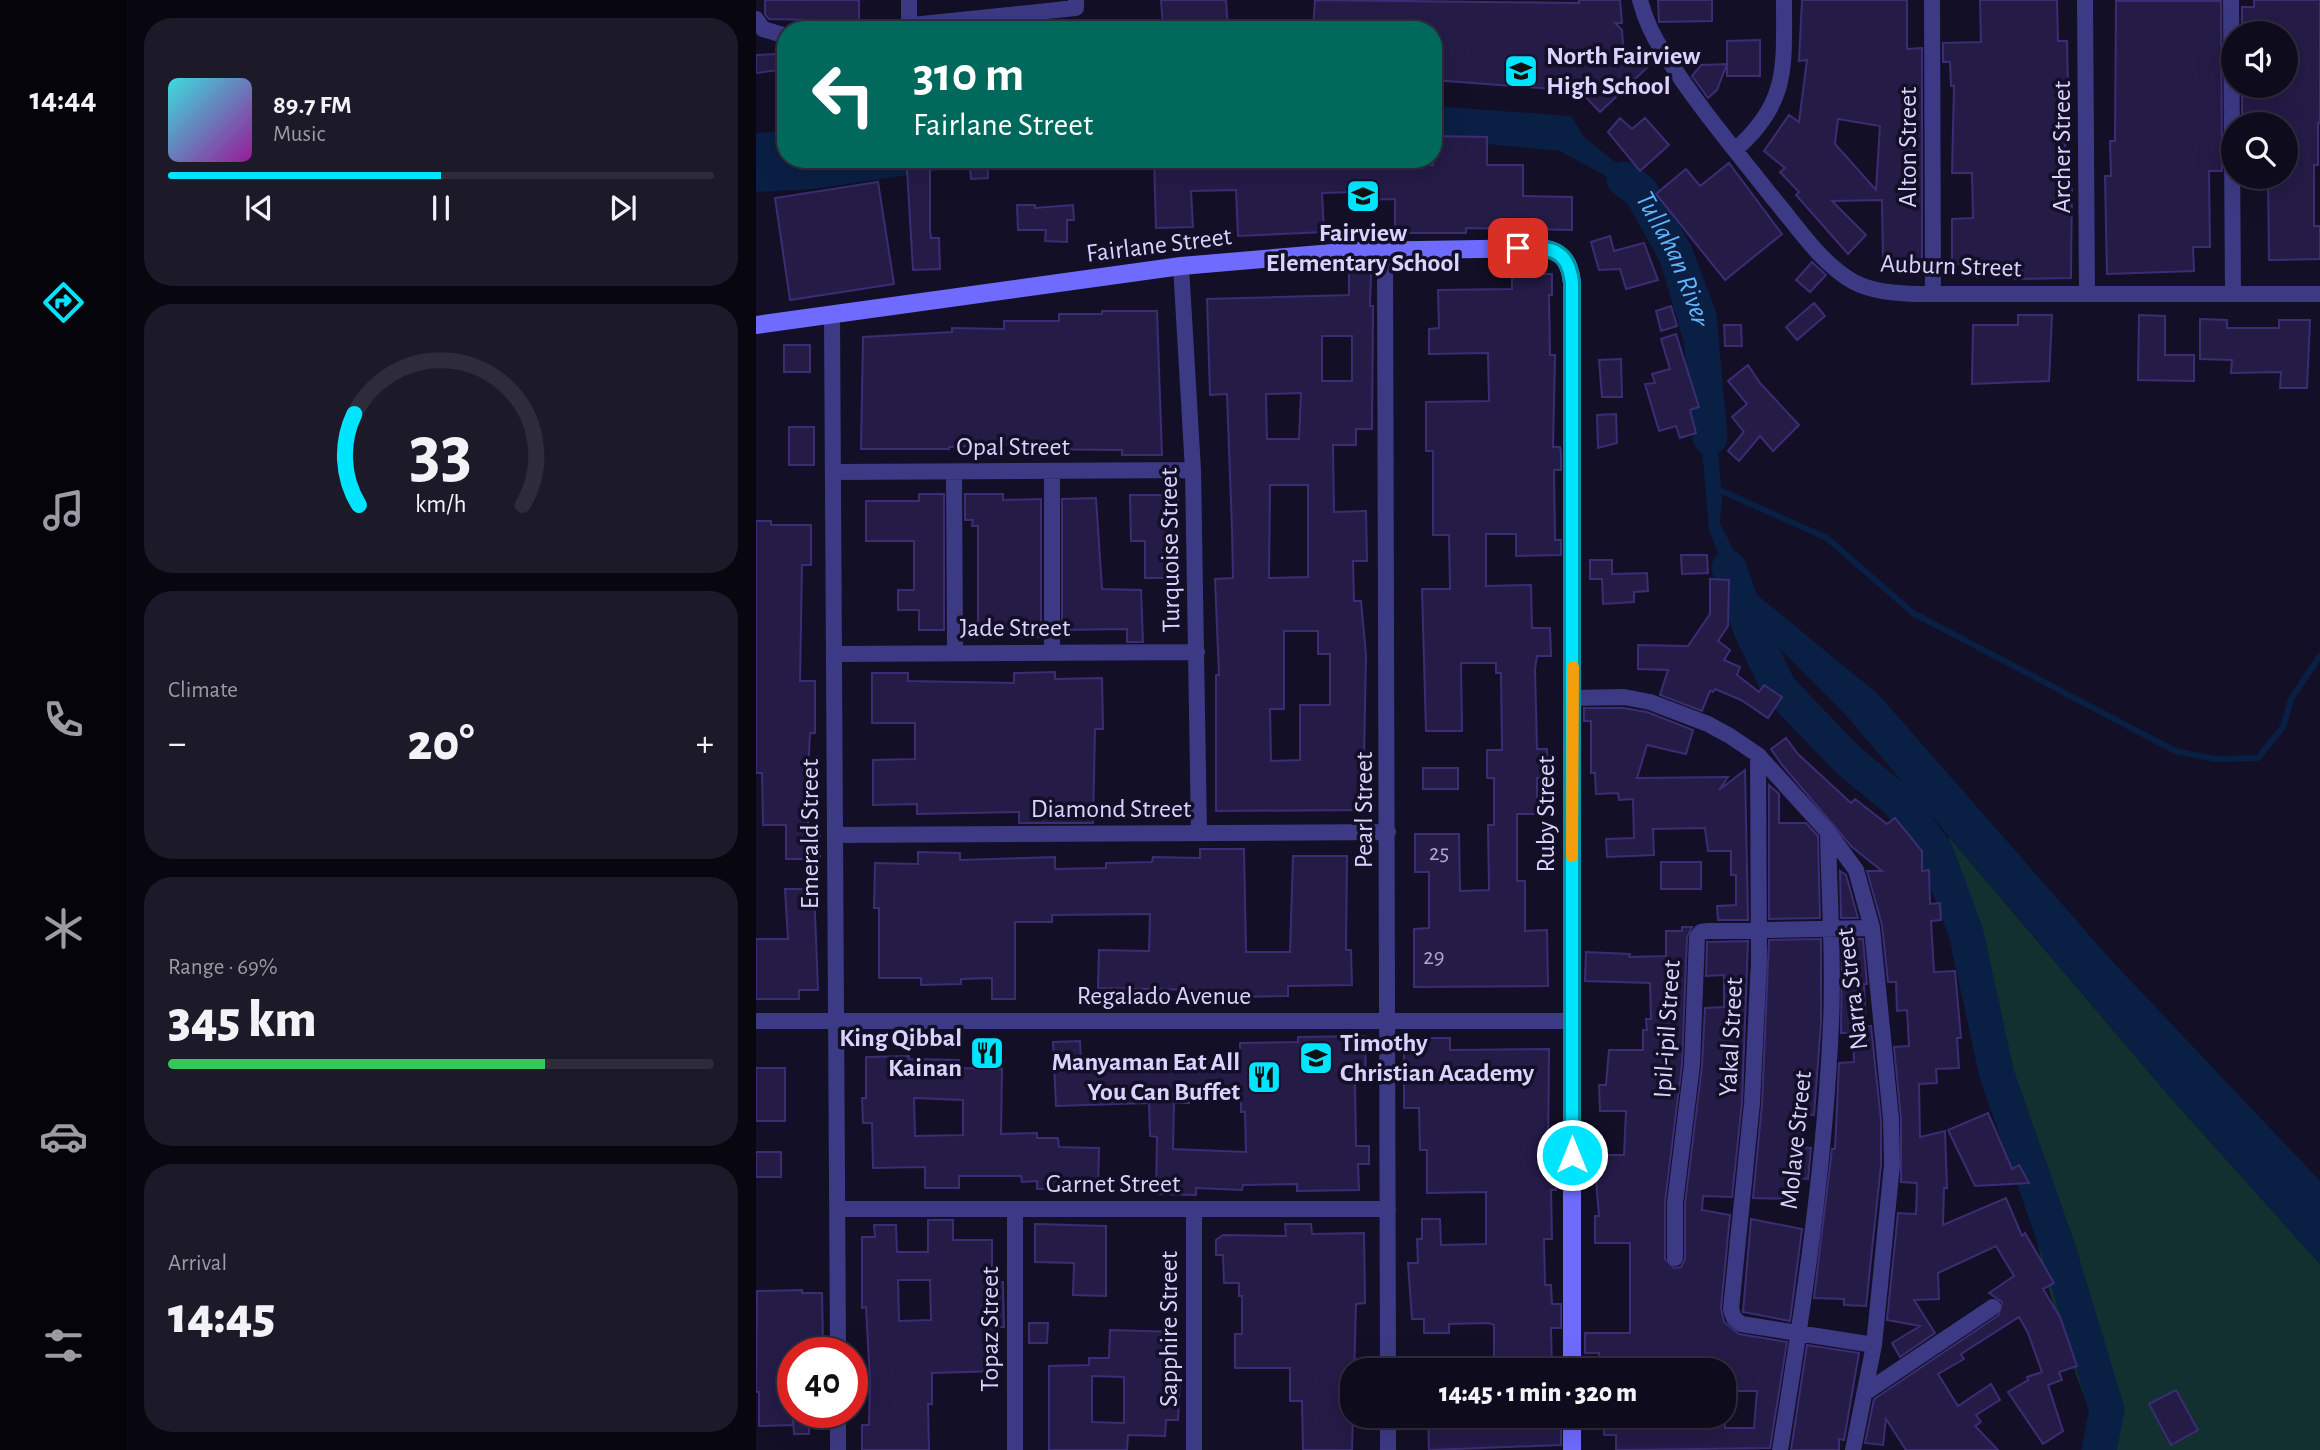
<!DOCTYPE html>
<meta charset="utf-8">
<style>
body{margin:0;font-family:"Alegreya Sans",sans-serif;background:#1c1929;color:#f1f3f6;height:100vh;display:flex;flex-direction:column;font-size:26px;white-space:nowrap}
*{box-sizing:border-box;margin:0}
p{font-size:23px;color:#9b9ba3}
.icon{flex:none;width:38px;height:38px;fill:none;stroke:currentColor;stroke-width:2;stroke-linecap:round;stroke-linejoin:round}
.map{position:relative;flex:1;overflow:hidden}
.drawer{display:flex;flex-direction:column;gap:18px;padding:18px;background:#08060f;width:630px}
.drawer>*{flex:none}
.banner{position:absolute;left:21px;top:21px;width:665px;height:147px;border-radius:28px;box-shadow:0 7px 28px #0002,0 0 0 2px #2e2b3b;background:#00695c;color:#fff;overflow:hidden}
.tools{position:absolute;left:1465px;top:21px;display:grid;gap:14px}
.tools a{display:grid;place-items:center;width:77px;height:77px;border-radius:50%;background:#0e0b1c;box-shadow:0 7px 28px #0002,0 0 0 2px #2e2b3b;font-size:35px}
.speed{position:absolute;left:21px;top:1337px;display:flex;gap:14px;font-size:35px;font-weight:700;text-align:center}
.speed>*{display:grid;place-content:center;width:91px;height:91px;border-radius:50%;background:#0e0b1c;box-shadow:0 7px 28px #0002,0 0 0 2px #2e2b3b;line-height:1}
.speed .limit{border:10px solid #d22;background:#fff;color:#111}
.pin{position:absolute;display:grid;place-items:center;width:60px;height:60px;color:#fff;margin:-30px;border-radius:14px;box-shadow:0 4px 10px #0006}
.me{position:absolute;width:77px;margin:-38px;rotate:0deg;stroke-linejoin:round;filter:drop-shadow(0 0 5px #0008)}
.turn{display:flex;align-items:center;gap:24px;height:147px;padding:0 21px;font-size:32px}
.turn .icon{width:91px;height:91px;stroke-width:2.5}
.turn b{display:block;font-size:49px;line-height:60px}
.big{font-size:52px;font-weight:800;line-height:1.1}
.drawer .tile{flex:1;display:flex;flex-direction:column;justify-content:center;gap:10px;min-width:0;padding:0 24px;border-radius:28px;background:#1c1929}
.drawer .dial{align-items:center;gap:0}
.dial svg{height:182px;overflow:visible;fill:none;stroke:#2e2b3b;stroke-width:7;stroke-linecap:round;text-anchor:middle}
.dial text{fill:#f1f3f6;stroke:none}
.song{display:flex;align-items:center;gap:21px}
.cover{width:84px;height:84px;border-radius:10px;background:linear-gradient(135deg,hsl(180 70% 55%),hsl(300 70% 35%))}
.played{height:7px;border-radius:4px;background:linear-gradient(90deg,#00e5ff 50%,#2e2b3b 50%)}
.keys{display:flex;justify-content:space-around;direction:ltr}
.heat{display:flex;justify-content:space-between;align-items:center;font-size:38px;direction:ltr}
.charge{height:10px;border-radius:5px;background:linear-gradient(90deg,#34c759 69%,#2e2b3b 0)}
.trip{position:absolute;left:584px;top:1358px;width:396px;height:70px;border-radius:28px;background:#0e0b1c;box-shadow:0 7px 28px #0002,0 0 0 2px #2e2b3b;font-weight:800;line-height:70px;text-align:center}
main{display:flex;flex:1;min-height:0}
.menu{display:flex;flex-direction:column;width:126px;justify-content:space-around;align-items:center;background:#06040b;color:#9b9ba3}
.menu .icon{width:49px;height:49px}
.menu .selected{color:#00e5ff}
.menu b{font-size:32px;color:#f1f3f6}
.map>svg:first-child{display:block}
.green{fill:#12302f}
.water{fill:#0a1f44}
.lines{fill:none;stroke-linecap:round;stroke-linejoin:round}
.stream{stroke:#0a1f44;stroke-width:6}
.river{stroke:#0a1f44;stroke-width:35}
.building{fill:#241b47;stroke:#3b2d73;stroke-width:2;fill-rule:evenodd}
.street{stroke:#3d3a85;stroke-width:16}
.secondary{stroke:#6f6bff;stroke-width:18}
.route-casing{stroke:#0095a6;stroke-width:18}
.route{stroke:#00e5ff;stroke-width:12}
.slow{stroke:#f59e0b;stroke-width:12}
.labels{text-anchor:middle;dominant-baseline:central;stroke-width:7;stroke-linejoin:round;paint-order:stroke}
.number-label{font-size:23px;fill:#aca6d1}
.poi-label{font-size:26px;font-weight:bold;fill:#d9d4ff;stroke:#130f26;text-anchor:start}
.street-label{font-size:26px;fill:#d9d4ff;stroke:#130f26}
.water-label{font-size:28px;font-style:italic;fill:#62b6ff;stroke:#130f26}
</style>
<main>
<nav class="menu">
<b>14:44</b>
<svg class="icon selected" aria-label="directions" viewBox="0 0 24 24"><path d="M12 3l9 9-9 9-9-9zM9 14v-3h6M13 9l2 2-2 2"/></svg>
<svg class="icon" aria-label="music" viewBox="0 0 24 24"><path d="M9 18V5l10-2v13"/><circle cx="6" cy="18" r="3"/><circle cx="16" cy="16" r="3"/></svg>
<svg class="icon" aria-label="phone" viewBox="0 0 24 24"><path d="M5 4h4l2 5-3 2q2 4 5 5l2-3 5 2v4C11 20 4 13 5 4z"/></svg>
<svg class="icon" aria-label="climate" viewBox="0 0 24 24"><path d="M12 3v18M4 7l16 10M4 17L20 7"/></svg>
<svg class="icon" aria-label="car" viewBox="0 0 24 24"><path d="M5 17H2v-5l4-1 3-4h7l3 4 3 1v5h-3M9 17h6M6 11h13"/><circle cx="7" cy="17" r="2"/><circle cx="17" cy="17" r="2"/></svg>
<svg class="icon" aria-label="filters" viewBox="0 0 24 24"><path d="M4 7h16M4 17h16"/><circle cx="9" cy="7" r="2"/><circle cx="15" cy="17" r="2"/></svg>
</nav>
<section class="drawer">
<div class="tile">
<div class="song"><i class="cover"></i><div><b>89.7 FM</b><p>Music</p></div></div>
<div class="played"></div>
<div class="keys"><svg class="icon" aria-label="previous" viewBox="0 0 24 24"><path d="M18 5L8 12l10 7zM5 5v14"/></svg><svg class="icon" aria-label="pause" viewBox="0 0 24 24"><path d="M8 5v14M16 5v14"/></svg><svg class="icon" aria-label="next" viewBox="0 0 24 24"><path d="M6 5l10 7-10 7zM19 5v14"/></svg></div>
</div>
<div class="tile dial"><svg viewBox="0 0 100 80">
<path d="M14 69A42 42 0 1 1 86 69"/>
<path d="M14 69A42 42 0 0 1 12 29" stroke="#00e5ff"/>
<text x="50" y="56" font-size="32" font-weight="700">33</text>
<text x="50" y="72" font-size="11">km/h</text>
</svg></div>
<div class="tile"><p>Climate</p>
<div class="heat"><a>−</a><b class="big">20°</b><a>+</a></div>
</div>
<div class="tile"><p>Range · 69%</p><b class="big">345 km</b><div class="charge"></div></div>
<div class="tile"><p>Arrival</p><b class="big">14:45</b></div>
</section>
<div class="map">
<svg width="1564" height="1450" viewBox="0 0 1564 1450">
<rect width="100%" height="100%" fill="#130f26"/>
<!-- green -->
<path class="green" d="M1193 837 1414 1097 1564 1264V1450H1327L1344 1438C1312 1355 1284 1279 1273 1191L1180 888Z"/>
<!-- water -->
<path class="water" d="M677 106 815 116 828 137 889 186 961 437 966 499 964 523 1000 594 1123 695 1355 960 1564 1181V1264L1414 1097 1089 714 985 610 953 530 945 438 949 415 904 261 879 192 804 151 677 139Z
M30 149V159H260L58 189 0 192V152Z"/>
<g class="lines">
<!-- stream -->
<path class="stream" d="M961 489 1071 538 1157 613 1419 751 1459 759 1502 758 1527 727 1535 699 1564 656"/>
<!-- river -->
<g class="river">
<path d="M0 151 30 148"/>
<path id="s1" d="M868 179 885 192 919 253 943 316 954 437"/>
<path d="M973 568 995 630 1023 688 1091 759 1143 802 1180 852 1210 933 1241 1075 1302 1248 1351 1410 1343 1450"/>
</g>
</g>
<!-- building -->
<path class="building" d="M9 0H103V21L13 19 9 14Z
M405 0H470L472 30H435V25L407 27Z
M559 0 823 3V0H864L866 23H859L866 30 868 59 881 48 895 64 844 112 824 91 677 80V30H557Z
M902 0H956V21L903 22Z
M1046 0H1151V49L1166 48V264H1127L1126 200 1076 201 1110 235 1092 254 1040 195 1043 192 1024 172 1029 168 1008 151 1033 115 1043 122 1051 60 1043 61ZM1082 119 1124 126 1120 190 1079 144Z
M1224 0H1301L1302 41H1311L1312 84H1308L1310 179H1316L1315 278 1259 279V264H1196V219L1217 218 1216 173H1196L1198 86H1195L1194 62H1187V43L1225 42Z
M1498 0H1564V123H1562V165H1558V226H1564V259L1513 260 1512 177H1530V124H1486V86H1530V33H1486V7H1498Z
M1360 1H1465L1466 171H1453L1454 247H1437L1438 271 1351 274 1349 176H1355L1354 141H1359Z
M1004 40V76H971V41Z
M22 54 23 70 0 73V55Z
M971 64 961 90 952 98 936 76 945 65Z
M864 118 876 129 889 118 913 145 884 171 852 132Z
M677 136 731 137V165H767V196L816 197V230L710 228V233H639V199L599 200V192L566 193 568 232 482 236 480 190 435 191 437 227 400 228 398 159H491L492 166 596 164V169L667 168V165H677Z
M213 159H231L232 178 215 179Z
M973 163 1026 234 969 280 900 194 930 169 944 186Z
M174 167V231L175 238H183L184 269 157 270 151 169Z
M122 182 138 284 34 300 19 198Z
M261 205H279V208L317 205 318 220H311V242L289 241 290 230H262Z
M854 236 858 251 888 243 902 280 870 289 864 269 843 270 835 242Z
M1056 262 1070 275 1054 292 1040 280Z
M593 272 615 273 614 306H617L616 429H600V445H577L578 512 610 511 611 561H597L598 601H605L610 655 607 810 460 811V675H463L459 579 477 578 476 529 471 394 454 395 451 299 593 295ZM566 336H596V381H566ZM545 393 543 439H511L510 394ZM514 485H552V577L513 578ZM528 631H562V654H574V705H544V760L515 761 514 709H528Z
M756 274H796V295H793L794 355H799L797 447H804L805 453V470H798L799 540H805V555L760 556V534H730V586L775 585 776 628H794L795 656H781L779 669 781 749H791L792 778H781V814H761V881H769V931L791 930 792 986 658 987V929L673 928V872H659V834H703L704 891 733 890 732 825H738V778H731V750H746L745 673H740V663H705L706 731H670L666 589H694L693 535H677V451H670V402L733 401 732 353 673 354V329L683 328 682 290 756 289Z
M1058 303 1069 316 1041 340 1030 327Z
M915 306 921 326 905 331 900 311Z
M346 311H401L406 455H366V450L263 449V444L193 447V449H105L107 337 196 332V328L248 329V321H303V314H346Z
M1262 315H1296L1293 381 1216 384 1217 325H1262Z
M1383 315 1409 316V355H1438V381L1382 380Z
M1444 319 1471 320V328H1523V320H1554L1551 388H1524L1525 372 1475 373 1476 360 1444 359Z
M968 325H985L986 346H969Z
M920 334 943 407 934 410 940 433 924 438 920 426 903 431 889 384 899 383 896 374 914 369 905 339Z
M28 345H54V372H28Z
M865 359 866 397H846L843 360Z
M992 365 1004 383 1043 425 1017 451 1004 436 983 461 972 451 988 432 976 417 991 404 972 381Z
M860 414 861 443 842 448 841 415Z
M33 427H58V465H33Z
M163 494H188V630H163V610H142V590H158V541H110V501H163Z
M209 494H247V500L285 499V637H254V633L222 632V526H216L217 520H209Z
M374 495H422V578H389V541H375Z
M340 498 346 589 385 590 387 642H371V629L306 630V499Z
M0 521H15V525H55V565H46L44 681H59V733H54L52 773V832H64V859H30V825H7L6 773H0Z
M925 555H951L952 573 926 574Z
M834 560H856V574L891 573 892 591 878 592V602L847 604 846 579H834Z
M954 579 973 580 972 626 962 641 974 650 968 660 984 667 981 675 1003 692 1008 685 1026 697 1012 718 985 700 959 689 957 692 954 691 946 711 904 695 912 670 882 669V645L932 646 954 614Z
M299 672V679L346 678 347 729H339L337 823H263V812L161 814V804L117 805V760L159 759V723H116V673H152V681L258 683V673Z
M828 708H867L891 712 937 730 930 754 891 745 881 778 972 777 963 790 989 770 992 920H962L961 906 980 905V875H975V851H952L949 828 897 829 898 855 851 857 850 839 878 838 877 799 863 800 862 793 840 794 839 773H835V721H828Z
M1030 738 1042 754 1095 803 1099 799 1131 824 1139 818 1166 851V871L1173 870 1174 904 1184 903 1185 920 1175 921 1178 972 1199 971 1205 1038H1201L1203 1068 1180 1069 1181 1083 1163 1084 1164 1137 1189 1131 1191 1188H1188L1187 1225 1250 1198 1266 1236 1269 1233 1298 1283 1287 1289 1304 1317 1321 1366 1303 1372 1306 1380 1292 1385 1307 1431 1287 1444 1252 1392 1272 1380 1271 1377 1286 1372 1272 1333 1263 1317 1205 1354 1208 1359 1182 1374 1202 1406 1235 1384 1244 1400 1220 1415 1225 1422 1219 1426 1242 1450H1150L1130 1419 1127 1445 1109 1443 1118 1399 1243 1315 1246 1302 1233 1293 1258 1276 1240 1246 1182 1273 1183 1299 1158 1300 1179 1333 1144 1357 1136 1343 1164 1326 1131 1320 1142 1213 1160 1214 1161 1183 1145 1182V1119L1138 1047 1153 1046 1151 1010 1141 1011 1140 982H1132L1126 925 1111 871H1126L1096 847 1026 765 1015 749Z
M667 768H702V789H667Z
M1013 785 1023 794V823H1050L1062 836 1064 918 1013 919Z
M444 849H488L490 952H534L537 856H591L590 950H595L596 985 532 986V996L480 997V1000L443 1001V990L342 988 343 950 393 951 394 914 296 915V922H259V999H236V978L205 979V984L165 985V978H123V908H118L119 863 162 864V852L204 853V860L299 857V869L350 868V863L396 862 397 857 444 858Z
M905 862H945V889H905Z
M1084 871 1090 875 1102 918H1085Z
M29 889H58L62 990H43V999H0V939H32Z
M926 927H936L931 937 926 1064 909 1202V1259L918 1268 925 1267 929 1259V1204L946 1066 949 1008 968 1007V975L950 976 951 942 992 941 986 1102 976 1197 947 1196 946 1210 974 1215 965 1308 968 1322 983 1334 1031 1342 1014 1448 860 1450V1435H848V1416L969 1417V1428H998L1001 1391H971V1370H948V1367L930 1365H900V1370H843V1353H829V1333H874V1243H839V1216H843L838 1155H868L870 1111H844L843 1085H850L853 1050H887V1030H891L890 1019H895L894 983 829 981 830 952 874 954 873 957 910 956V931H926Z
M1065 939V1023L1058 1115 1046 1114 1045 1147 1055 1148 1052 1179 1041 1178 1040 1199 997 1198 1006 1104 1013 940Z
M1086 939H1107L1111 984H1108L1110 1026H1115L1125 1120V1165L1110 1306 1088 1305V1299L1058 1298 1076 1149H1079L1083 1063 1098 1062 1097 1033H1085Z
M609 1036 610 1082H599L600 1146H613V1164H602L603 1190 541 1191V1184L487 1185 486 1190 440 1188V1195L400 1194 401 1137 394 1136 393 1103 300 1106 297 1042 324 1041 325 1061 484 1062V1043L542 1042V1037ZM433 1088 485 1089V1112H489L490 1152 417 1149 418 1103H433Z
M648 1038H694V1050L793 1049 792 1154H800V1190H795L796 1239H788L789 1285H795L796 1304H805V1328H795L796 1370H738V1325L733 1323 693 1324V1333H668V1319H656L652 1263H662L661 1239H666V1219H684L685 1245 730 1244V1192L671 1193V1150H664L663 1108H648Z
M153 1056V1059L203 1060V1068L246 1069 245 1134 281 1133V1138H302L303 1147 343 1148 342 1187 281 1189V1181L266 1182 265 1176H203V1188H169V1167L117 1168 116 1123H107L106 1098H110V1057ZM158 1098 207 1100V1135L159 1136Z
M0 1068H29V1121H0Z
M1232 1113 1256 1169 1263 1165 1273 1183 1219 1186 1192 1130Z
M0 1152H25V1177H0Z
M995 1219 1046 1229 1034 1321 987 1312Z
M172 1220H197V1240H236V1282H247L248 1327H242L243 1371 176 1373V1404H172L173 1450H106V1425H113L114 1381 110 1307 106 1308V1237H119L118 1225H140L141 1252H172ZM142 1280H174L175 1320 143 1321Z
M279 1224 350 1226V1296L317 1295 318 1263 279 1262Z
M529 1224H555L556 1234 608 1233 609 1303 600 1304 596 1450H547L546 1401H534V1368H479V1334H486V1296H483V1283H468L467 1255H460V1240L467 1235 530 1236Z
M46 1290V1293H66L67 1341H62V1353H37V1425L3 1426V1392H0L1 1291Z
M273 1323H292L291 1343H273Z
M354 1330 421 1332 420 1377 424 1378 422 1420H410L409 1436 372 1435 371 1450H293V1366L333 1365V1358H353ZM336 1376 368 1377V1423L336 1422Z
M1051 1345 1103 1353 1088 1440 1083 1439V1450H1035Z
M1420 1390 1442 1430 1415 1445 1393 1404Z
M37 1412H53V1434H38Z
M672 1416H729V1426L805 1425V1445L673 1450Z"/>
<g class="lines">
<!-- street -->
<path class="street" d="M153 0V25
M884 0C889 19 897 37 908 53 940 104 980 151 1017 198 1041 226 1065 264 1098 282 1117 292 1139 293 1160 294H1564
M1176 0 1177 294
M1329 0 1331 294
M1475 0 1477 294
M0 19 7 29 30 36
M108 30 320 8V0
M979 150C1033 103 1028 67 1028 0
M629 250 632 1370
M425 266 437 470 443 833
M76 316 82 1353
M296 471V652
M77 472 437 470
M198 472 199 653
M78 654 441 652
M817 698 868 697 894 702 952 724 974 736 1002 755 1072 832 1100 870 1116 928 1135 1119 1136 1165 1118 1345 1097 1450
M1002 755 1003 962 996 1103 975 1309 978 1318 985 1324 1118 1345
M79 835 632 832
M0 1021H816
M82 1209H632
M259 1209V1450
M438 1209V1450
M919 1258V1203L936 1065 941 937 945 932 952 931 1116 928
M1110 1392 1237 1307
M82 1412V1450
M632 1416V1450
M1024 1450C1047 1309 1069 1166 1075 1023 1078 960 1073 895 1072 832"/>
<!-- secondary -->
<path class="secondary" d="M0 325 425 266 600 251 788 248C808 253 814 263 816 283V1370
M816 1416V1450"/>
</g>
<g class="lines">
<!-- route casing -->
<g class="route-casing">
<path id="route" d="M762 248C794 248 812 247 816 283V1155"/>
</g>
<!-- route -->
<use href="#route" class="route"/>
<!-- slow -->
<path class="slow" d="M816 856 817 667"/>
</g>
<!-- icons -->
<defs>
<g id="school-square" transform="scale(1.75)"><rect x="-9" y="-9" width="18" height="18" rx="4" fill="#00e5ff" stroke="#130f26"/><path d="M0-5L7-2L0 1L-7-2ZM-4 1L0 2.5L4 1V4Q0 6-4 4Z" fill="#111"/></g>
<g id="restaurant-square" transform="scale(1.75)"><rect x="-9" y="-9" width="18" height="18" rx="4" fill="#00e5ff" stroke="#130f26"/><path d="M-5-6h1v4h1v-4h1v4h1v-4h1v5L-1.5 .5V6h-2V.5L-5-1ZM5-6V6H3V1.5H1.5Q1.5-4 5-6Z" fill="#111"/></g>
</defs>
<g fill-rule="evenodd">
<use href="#school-square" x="765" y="71"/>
<use href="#school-square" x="607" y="196"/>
<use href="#restaurant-square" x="231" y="1053"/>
<use href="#school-square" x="560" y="1058"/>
<use href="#restaurant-square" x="508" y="1077"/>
</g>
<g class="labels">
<!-- number labels -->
<g class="number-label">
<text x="683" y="853">25</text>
<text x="678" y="957">29</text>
</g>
<!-- poi labels -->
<g class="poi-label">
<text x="790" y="56">North Fairview<tspan x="790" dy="30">High School</tspan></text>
<text x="607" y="233" text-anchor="middle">Fairview<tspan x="607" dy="30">Elementary School</tspan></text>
<text x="206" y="1038" text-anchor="end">King Qibbal<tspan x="206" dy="30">Kainan</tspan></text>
<text x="584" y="1043">Timothy<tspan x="584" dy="30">Christian Academy</tspan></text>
<text x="484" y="1062" text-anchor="end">Manyaman Eat All<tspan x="484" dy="30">You Can Buffet</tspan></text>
</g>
<!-- street labels -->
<g class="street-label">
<text transform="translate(1152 147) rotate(-90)">Alton Street</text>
<text transform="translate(1306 147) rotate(-90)">Archer Street</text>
<text transform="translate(403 245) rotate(-7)">Fairlane Street</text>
<text transform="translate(1195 266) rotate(2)">Auburn Street</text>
<text x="257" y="447">Opal Street</text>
<text transform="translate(414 550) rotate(-91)">Turquoise Street</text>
<text x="259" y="628">Jade Street</text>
<text x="355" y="809">Diamond Street</text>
<text transform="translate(608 810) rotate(-90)">Pearl Street</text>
<text transform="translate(790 814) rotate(-90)">Ruby Street</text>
<text transform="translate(54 834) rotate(-90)">Emerald Street</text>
<text transform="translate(1096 989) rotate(-97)">Narra Street</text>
<text x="408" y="996">Regalado Avenue</text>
<text transform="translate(911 1029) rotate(-86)">Ipil-ipil Street</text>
<text transform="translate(975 1037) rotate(-87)">Yakal Street</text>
<text transform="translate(1040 1140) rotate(-84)">Molave Street</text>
<text x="357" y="1184">Garnet Street</text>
<text transform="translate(234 1329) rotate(-90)">Topaz Street</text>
<text transform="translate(413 1329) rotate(-90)">Sapphire Street</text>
</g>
<!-- water labels -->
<g class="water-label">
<text stroke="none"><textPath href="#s1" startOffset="96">Tullahan River</textPath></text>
</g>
</g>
</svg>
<div class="tools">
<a><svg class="icon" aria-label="sound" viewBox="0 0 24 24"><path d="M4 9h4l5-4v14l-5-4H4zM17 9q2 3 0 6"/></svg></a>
<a><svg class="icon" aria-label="search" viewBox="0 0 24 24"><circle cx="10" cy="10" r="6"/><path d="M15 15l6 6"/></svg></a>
</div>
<div class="speed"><div class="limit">40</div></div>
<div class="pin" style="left:762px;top:248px;background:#d93025"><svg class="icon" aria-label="arrive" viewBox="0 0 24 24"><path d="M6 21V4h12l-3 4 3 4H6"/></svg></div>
<svg class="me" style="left:816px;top:1155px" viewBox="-20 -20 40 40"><circle r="17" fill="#00e5ff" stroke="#fff" stroke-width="3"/><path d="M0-11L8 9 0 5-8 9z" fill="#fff"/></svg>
<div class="trip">14:45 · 1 min · 320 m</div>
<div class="banner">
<div class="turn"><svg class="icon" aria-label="left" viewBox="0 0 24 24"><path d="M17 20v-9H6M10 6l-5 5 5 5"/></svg><div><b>310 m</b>Fairlane Street</div></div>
</div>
</div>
</main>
